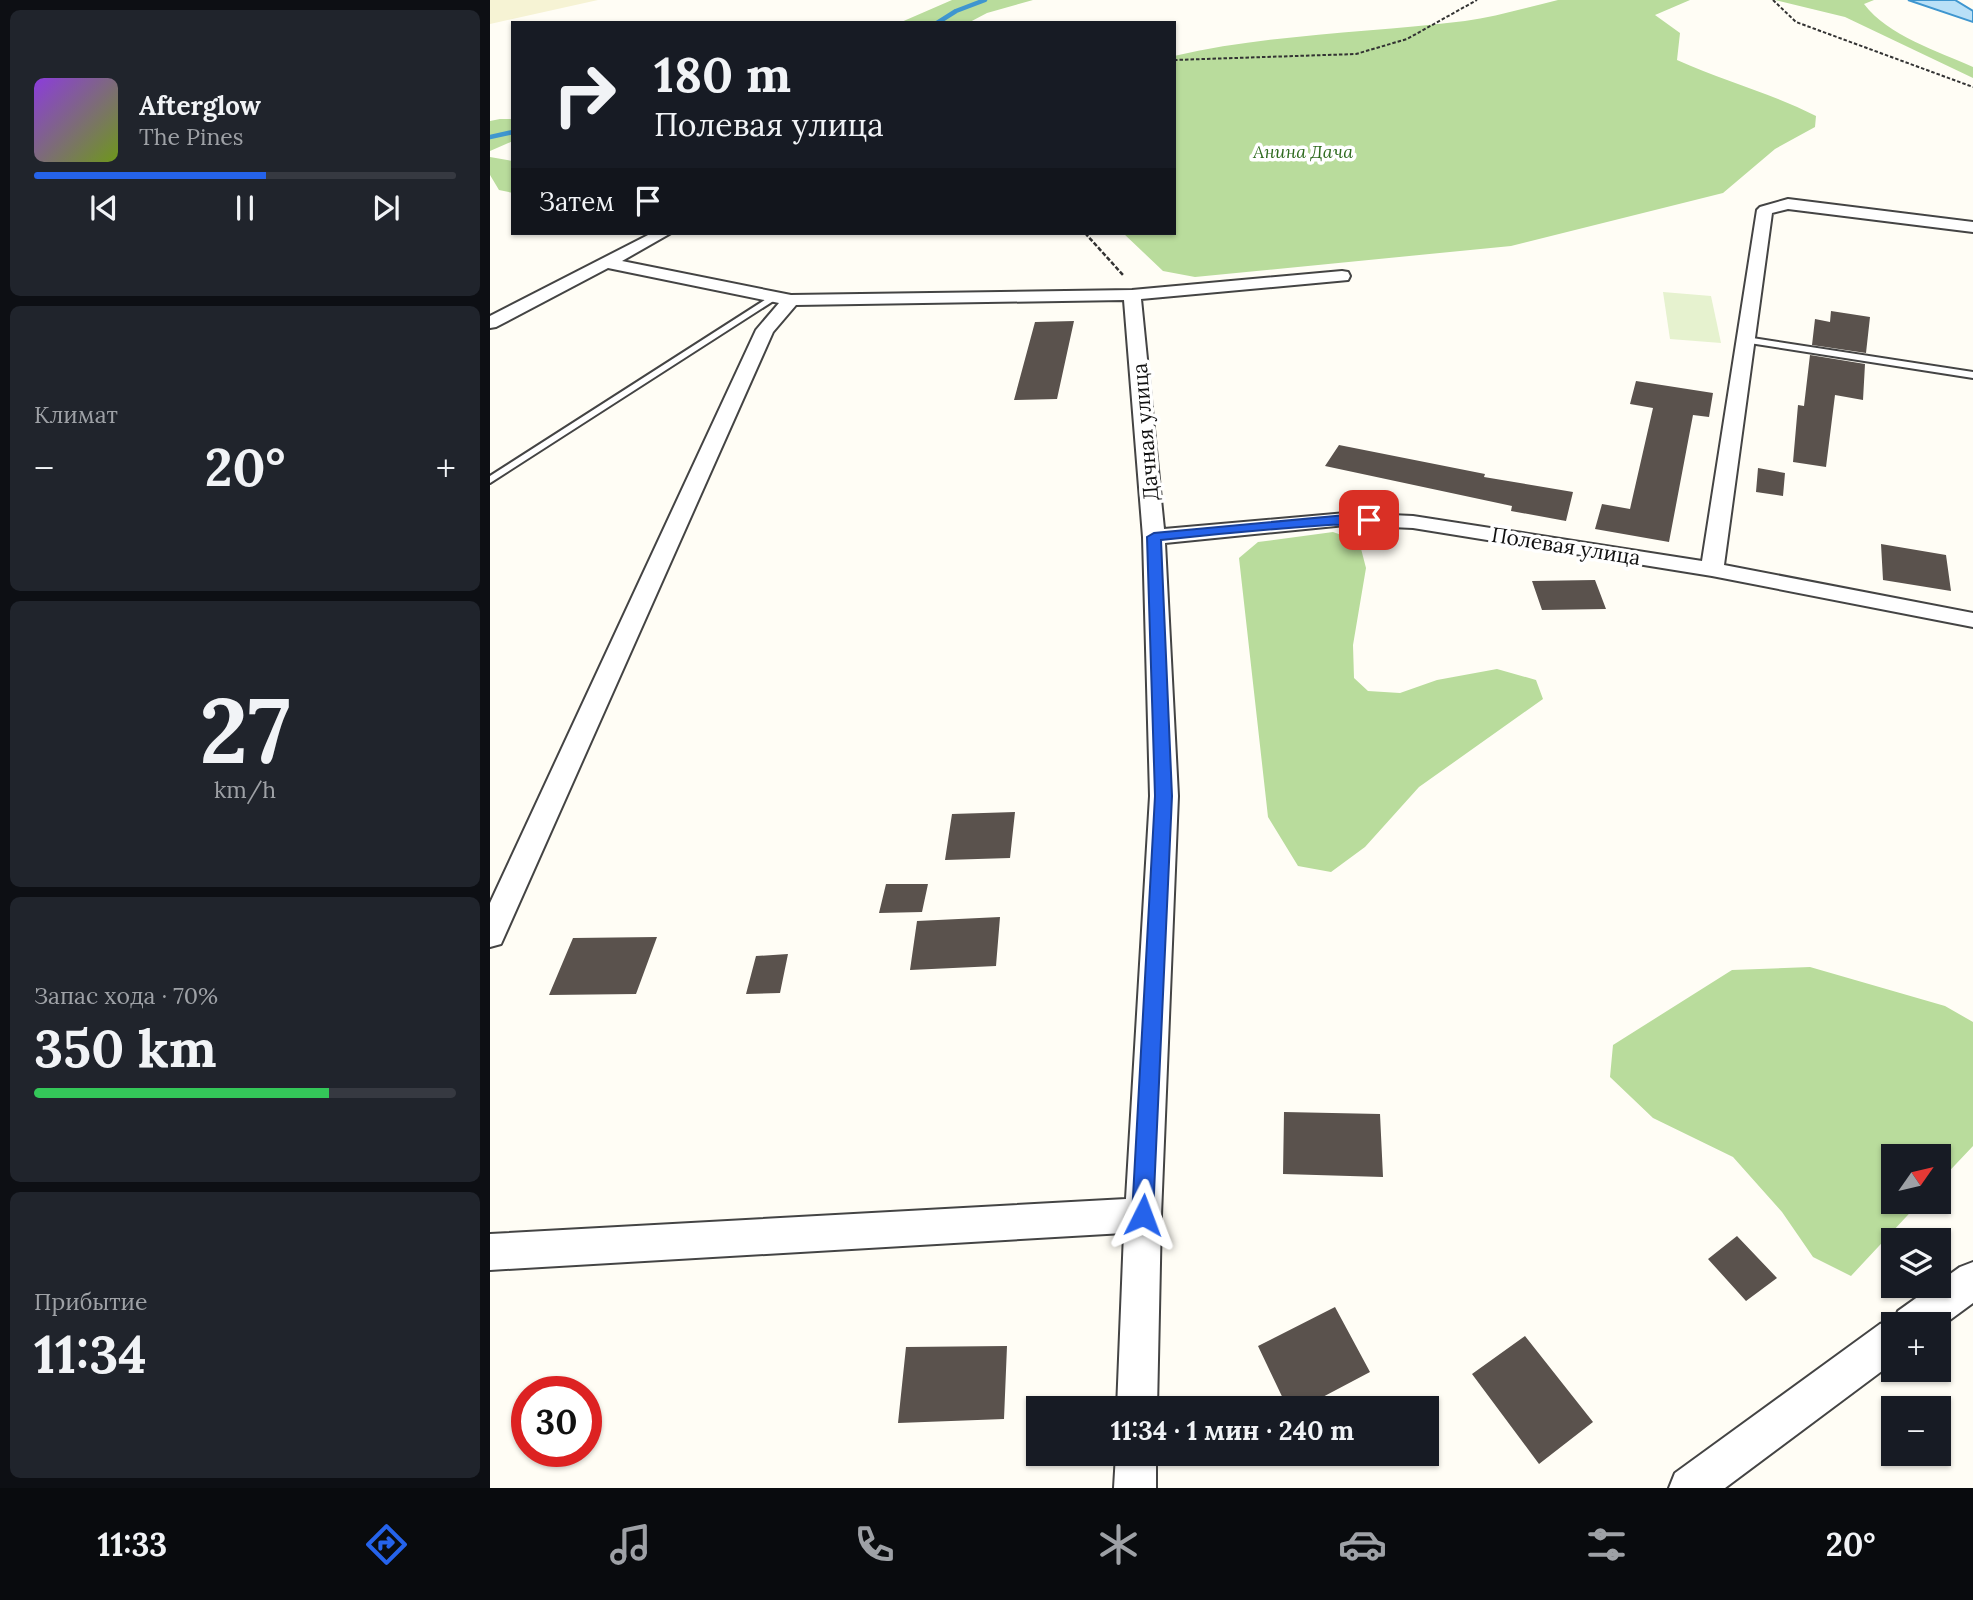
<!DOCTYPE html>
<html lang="ru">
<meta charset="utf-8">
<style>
body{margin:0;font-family:Lora,serif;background:#20242c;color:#f1f3f6;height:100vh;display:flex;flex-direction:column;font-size:26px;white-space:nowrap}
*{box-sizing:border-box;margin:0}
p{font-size:23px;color:#9ea1a6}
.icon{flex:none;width:38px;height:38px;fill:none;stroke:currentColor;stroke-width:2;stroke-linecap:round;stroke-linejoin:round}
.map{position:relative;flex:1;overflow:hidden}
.details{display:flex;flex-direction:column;gap:10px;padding:10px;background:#0d0f14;width:490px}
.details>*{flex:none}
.guide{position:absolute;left:21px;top:21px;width:665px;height:214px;border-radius:0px;box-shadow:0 2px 5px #0004;background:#171b24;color:#f1f3f6;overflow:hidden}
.needle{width:46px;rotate:56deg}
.fabs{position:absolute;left:1391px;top:1144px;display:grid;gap:14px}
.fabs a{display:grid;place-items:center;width:70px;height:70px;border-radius:0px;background:#171b24;box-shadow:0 2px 5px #0004;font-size:35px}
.speed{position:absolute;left:21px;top:1376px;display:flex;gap:14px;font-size:35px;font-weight:700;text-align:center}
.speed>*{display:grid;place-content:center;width:91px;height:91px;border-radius:50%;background:#171b24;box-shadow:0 2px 5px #0004;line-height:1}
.speed .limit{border:10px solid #d22;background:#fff;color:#111}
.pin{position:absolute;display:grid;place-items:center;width:60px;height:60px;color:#fff;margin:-30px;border-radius:14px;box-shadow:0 4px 10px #0006}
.me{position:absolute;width:77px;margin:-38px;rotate:3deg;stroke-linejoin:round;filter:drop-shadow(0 0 5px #0008)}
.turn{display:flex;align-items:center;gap:24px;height:147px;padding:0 28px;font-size:32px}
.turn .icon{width:91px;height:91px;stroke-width:2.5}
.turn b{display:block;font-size:49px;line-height:60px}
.then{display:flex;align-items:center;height:66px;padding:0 28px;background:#0003;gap:14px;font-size:26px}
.big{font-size:52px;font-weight:700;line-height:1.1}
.details .card{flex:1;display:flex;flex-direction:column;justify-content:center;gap:10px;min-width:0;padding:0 24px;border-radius:10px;background:#20242c}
.details .dial{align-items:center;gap:0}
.dial b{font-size:91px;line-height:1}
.song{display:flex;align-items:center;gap:21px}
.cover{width:84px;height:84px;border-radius:10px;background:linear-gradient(135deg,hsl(270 70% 55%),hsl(80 70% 35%))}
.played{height:7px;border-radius:4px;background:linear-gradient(90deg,#2563eb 55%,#363941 55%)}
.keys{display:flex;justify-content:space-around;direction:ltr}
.heat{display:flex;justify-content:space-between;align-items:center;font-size:38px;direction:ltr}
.charge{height:10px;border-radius:5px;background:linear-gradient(90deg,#34c759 70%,#363941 0)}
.trip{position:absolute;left:536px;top:1396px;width:413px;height:70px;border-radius:0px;background:#171b24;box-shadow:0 2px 5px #0004;font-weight:700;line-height:70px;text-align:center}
.tabs{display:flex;height:112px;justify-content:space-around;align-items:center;background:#090b0e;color:#9ea1a6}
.tabs .icon{width:49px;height:49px}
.tabs .selected{color:#2563eb}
.tabs b{font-size:32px;color:#f1f3f6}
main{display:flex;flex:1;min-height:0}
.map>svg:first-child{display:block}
.farmland{fill:#f6f3d4}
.forest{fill:#b9dc9c}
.pitch{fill:#e6f2cf}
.water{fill:#b9e0f7;stroke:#3f96cf;stroke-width:2}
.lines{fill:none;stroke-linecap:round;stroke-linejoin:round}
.stream{stroke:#3f96cf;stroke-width:4.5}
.building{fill:#5a524d}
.lane-casing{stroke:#444;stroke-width:4}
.street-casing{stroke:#444;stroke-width:4}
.path-far1{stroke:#333;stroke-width:2;stroke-dasharray:3.5 2;stroke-linecap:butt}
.path{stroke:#333;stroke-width:2.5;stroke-dasharray:4.5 2;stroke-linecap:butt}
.lane{fill:#fff;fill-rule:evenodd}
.street{fill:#fff;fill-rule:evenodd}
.route{fill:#2563eb;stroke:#184099;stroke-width:2}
.labels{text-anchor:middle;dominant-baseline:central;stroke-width:7;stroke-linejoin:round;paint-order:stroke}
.far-park-label{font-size:18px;font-style:italic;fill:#2f6b1f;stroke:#fff}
.street-label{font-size:21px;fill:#111;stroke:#fff}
</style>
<main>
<section class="details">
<div class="card">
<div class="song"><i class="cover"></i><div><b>Afterglow</b><p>The Pines</p></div></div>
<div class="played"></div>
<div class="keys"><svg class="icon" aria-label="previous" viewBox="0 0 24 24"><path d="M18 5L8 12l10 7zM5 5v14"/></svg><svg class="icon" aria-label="pause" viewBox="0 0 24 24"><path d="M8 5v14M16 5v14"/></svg><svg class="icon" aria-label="next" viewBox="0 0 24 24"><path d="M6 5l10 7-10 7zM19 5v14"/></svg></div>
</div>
<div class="card"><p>Климат</p>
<div class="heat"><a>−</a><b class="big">20°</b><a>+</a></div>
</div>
<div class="card dial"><b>27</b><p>km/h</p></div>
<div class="card"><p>Запас хода · 70%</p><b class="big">350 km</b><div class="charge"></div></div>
<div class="card"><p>Прибытие</p><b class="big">11:34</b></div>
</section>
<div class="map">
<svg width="1483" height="1488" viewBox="0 0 1483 1488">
<rect width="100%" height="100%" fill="#fffdf5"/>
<!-- farmland -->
<path class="farmland" d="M0 0H108L0 24Z"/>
<!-- forest -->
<path class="forest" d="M462 0H543L497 13 478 23H409Z
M1068 0H1200L1165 15 1190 33 1187 60C1233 81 1281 93 1326 116L1325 127 1285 149 1233 193 1021 246 705 277 673 271 633 233H684V56C780 34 877 33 975 21 1006 17 1038 7 1068 0Z
M1285 0H1384L1374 4C1398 36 1448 51 1483 67V78L1355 17Z
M10 119H23V141L0 151V121Z
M0 157 23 161V193L9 190 0 175Z
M843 532 869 541 876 568 863 645 864 678 878 691 910 693 947 680 1007 669 1046 680 1053 699 929 787 875 847 841 872 808 866 778 817 749 558 768 542Z
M1320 967 1455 1006 1483 1022V1146L1449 1182V1157H1404V1202H1430L1361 1276 1323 1257 1292 1212 1243 1157 1163 1118 1120 1077 1123 1045 1242 970Z"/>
<!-- pitch -->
<path class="pitch" d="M1173 292 1221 296 1231 343 1180 339Z"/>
<!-- water -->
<path class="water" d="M1418 0H1465L1483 11V22Z"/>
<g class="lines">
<!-- stream -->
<path class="stream" d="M447 23 466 11 495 0
M0 137 23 132"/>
</g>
<!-- building -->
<path class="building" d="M1341 311 1380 317 1376 353 1322 345 1325 319 1340 322Z
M584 321 567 399 524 400 545 322Z
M1320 355 1375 364 1373 400 1345 395 1336 467 1303 462 1308 405 1314 406Z
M1146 381 1223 393 1219 417 1203 415 1179 542 1105 529 1112 504 1140 509 1163 408 1140 404Z
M849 445 995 474 994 477 1083 492 1076 521 1021 511 1022 506 835 466Z
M1268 468 1295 473 1293 496 1266 492Z
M1391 544 1456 555 1461 591 1393 580Z
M1105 580 1116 609 1052 610 1042 581Z
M525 812 520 858 455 860 462 814Z
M396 884H438L432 912 389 913Z
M510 917 506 966 420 970 427 921Z
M167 937 146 994 59 995 83 938Z
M298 954 290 993 256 994 266 956Z
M794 1112 890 1114 893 1177 793 1174Z
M1247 1236 1287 1278 1256 1301 1218 1259Z
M845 1307 880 1372 810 1409H798L768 1346Z
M1035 1336 1103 1422 1049 1464 982 1374Z
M517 1346 514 1419 408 1423 416 1347Z"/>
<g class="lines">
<!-- lane casing -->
<g class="lane-casing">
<path id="lane" d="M281 296 288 298 0 483V476Z
M1256 337 1483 372V378L1253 342V338Z"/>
</g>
<!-- street casing -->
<g class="street-casing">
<path id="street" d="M1298 199 1483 222V232L1298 209 1282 213 1234 565 1483 613V627L1222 576 923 528 856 525 675 543 688 796 671 1215 667 1409H627L634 1233 0 1270V1234L636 1199 660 796 653 537 634 300 306 305 283 332 11 944 0 947V903L266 330 289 303 118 268 6 327 0 328V316L162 233H181L132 261 301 295 642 290 852 271 858 272 860 276 858 280 651 299 674 529 856 513 923 516 1212 561 1267 210 1270 207Z
M1483 1262V1303L1449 1328V1325H1404V1362L1235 1488H1179L1185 1473 1390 1324 1405 1319 1408 1311 1443 1286H1449V1282L1470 1267Z
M626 1454H666V1488H624Z"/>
</g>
<!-- path-far1 -->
<path class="path-far1" d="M1283 0 1306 22 1483 87
M684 60 866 54 917 39 987 0"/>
<!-- path -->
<path class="path" d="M595 233 633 275"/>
<!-- lane -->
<use href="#lane" class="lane"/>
<!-- street -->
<use href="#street" class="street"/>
</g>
<!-- route -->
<path class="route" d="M856 515 879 517 885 520C876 528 851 524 838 525 782 529 727 534 671 540L682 796 663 1215 660 1223 653 1226 645 1223 642 1215 665 796 657 537 664 533Z"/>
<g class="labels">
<!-- far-park labels -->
<g class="far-park-label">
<text x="813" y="151">Анина Дача</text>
</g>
<!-- street labels -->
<g class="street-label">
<text transform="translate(655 432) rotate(-95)">Дачная улица</text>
<text transform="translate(1076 546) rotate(9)">Полевая улица</text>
</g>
</g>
</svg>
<div class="fabs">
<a><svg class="needle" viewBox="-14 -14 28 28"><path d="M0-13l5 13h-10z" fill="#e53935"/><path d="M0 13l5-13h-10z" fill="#9ea1a6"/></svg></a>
<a><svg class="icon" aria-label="layers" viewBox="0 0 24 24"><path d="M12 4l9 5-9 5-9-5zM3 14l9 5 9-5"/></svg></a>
<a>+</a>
<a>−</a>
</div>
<div class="speed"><div class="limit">30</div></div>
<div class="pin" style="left:879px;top:520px;background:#d93025"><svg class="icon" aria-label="arrive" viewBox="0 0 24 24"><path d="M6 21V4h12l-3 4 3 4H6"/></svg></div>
<svg class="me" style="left:653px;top:1215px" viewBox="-20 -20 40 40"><path d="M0-17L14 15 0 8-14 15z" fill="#2563eb" stroke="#fff" stroke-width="4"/></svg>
<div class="trip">11:34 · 1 мин · 240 m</div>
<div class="guide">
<div class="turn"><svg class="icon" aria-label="right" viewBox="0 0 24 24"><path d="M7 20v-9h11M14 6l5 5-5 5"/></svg><div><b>180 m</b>Полевая улица</div></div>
<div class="then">Затем<svg class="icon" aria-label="arrive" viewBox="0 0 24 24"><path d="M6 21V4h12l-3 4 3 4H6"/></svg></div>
</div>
</div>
</main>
<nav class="tabs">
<b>11:33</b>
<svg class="icon selected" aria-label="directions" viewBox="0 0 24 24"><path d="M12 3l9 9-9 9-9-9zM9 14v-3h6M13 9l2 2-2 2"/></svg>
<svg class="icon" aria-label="music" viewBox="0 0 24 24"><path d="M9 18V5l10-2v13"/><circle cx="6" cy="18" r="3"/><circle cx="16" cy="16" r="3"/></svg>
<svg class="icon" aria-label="phone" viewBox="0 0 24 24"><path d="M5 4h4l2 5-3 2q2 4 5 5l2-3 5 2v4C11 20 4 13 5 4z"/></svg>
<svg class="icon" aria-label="climate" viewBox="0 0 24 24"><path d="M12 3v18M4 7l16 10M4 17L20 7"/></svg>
<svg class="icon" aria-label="car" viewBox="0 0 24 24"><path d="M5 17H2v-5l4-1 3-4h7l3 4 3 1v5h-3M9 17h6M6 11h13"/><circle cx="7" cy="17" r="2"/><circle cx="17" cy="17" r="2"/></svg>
<svg class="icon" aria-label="filters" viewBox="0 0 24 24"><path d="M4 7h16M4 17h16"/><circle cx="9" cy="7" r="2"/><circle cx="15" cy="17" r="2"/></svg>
<b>20°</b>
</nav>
